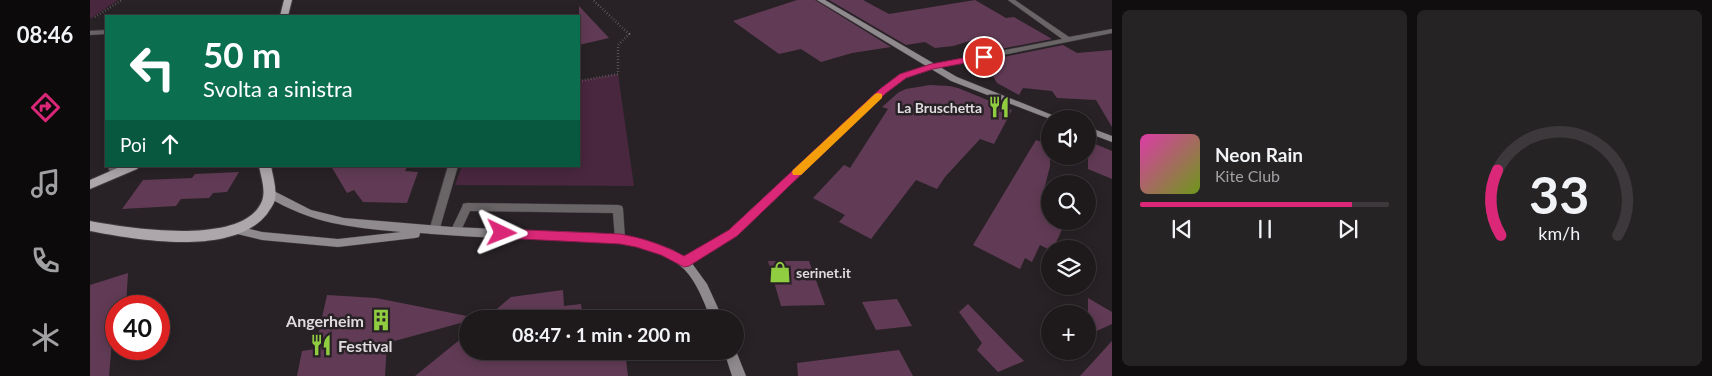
<!DOCTYPE html>
<html lang="it">
<meta charset="utf-8">
<style>
body{margin:0;font-family:Lato,sans-serif;background:#262325;color:#f1f3f6;height:100vh;display:flex;flex-direction:column;font-size:19px;white-space:nowrap}
*{box-sizing:border-box;margin:0}
p{font-size:16px;color:#a1a1a3}
.icon{flex:none;width:28px;height:28px;fill:none;stroke:currentColor;stroke-width:2;stroke-linecap:round;stroke-linejoin:round}
.map{position:relative;flex:1;overflow:hidden}
.panel{display:flex;flex-direction:column;gap:10px;padding:10px;background:#100e0f;width:600px}
.panel>*{flex:none}
.banner{position:absolute;left:15px;top:15px;width:475px;height:152px;border-radius:0px;box-shadow:0 2px 12px #0003,0 0 0 1px #3c383b;background:#0b6e4f;color:#fff;overflow:hidden}
.controls{position:absolute;left:951px;top:110px;display:grid;gap:10px}
.controls a{display:grid;place-items:center;width:55px;height:55px;border-radius:50%;background:#1e1a1c;box-shadow:0 2px 12px #0003,0 0 0 1px #3c383b;font-size:25px}
.speed{position:absolute;left:15px;top:295px;display:flex;gap:10px;font-size:25px;font-weight:700;text-align:center}
.speed>*{display:grid;place-content:center;width:65px;height:65px;border-radius:50%;background:#1e1a1c;box-shadow:0 2px 12px #0003,0 0 0 1px #3c383b;line-height:1}
.speed .limit{border:8px solid #d22;background:#fff;color:#111}
.pin{position:absolute;display:grid;place-items:center;width:42px;height:42px;color:#fff;margin:-21px;border:2px solid #fff;border-radius:50%;box-shadow:0 1px 5px #0007}
.me{position:absolute;width:55px;margin:-28px;rotate:92deg;stroke-linejoin:round;filter:drop-shadow(0 0 4px #0008)}
.turn{display:flex;align-items:center;gap:18px;height:105px;padding:0 15px;font-size:22px}
.turn .icon{width:65px;height:65px;stroke-width:2.5}
.turn b{display:block;font-size:35px;line-height:42px}
.then{display:flex;align-items:center;height:48px;padding:0 15px;background:#0003;gap:10px;font-size:19px}
.panel .card{flex:1;display:flex;flex-direction:column;justify-content:center;gap:8px;min-width:0;padding:0 18px;border-radius:8px;background:#262325}
.panel .dial{align-items:center;gap:0}
.dial svg{height:130px;overflow:visible;fill:none;stroke:#3c383b;stroke-width:7;stroke-linecap:round;text-anchor:middle}
.dial text{fill:#f1f3f6;stroke:none}
.song{display:flex;align-items:center;gap:15px}
.cover{width:60px;height:60px;border-radius:8px;background:linear-gradient(135deg,hsl(320 70% 55%),hsl(80 70% 35%))}
.played{height:5px;border-radius:2px;background:linear-gradient(90deg,#db2777 85%,#3c383b 85%)}
.keys{display:flex;justify-content:space-around;direction:ltr}
.panel .tiles{flex:1;display:grid;gap:10px;grid-template-columns:repeat(2,1fr)}
.trip{position:absolute;left:369px;top:310px;width:285px;height:50px;border-radius:25px;background:#1e1a1c;box-shadow:0 2px 12px #0003,0 0 0 1px #3c383b;font-weight:700;line-height:50px;text-align:center}
main{display:flex;flex:1;min-height:0}
.tabs{display:flex;flex-direction:column;width:90px;justify-content:space-around;align-items:center;background:#0c0a0b;color:#a1a1a3}
.tabs .icon{width:35px;height:35px}
.tabs .on{color:#db2777}
.tabs b{font-size:22px;color:#f1f3f6}
.map>svg:first-child{display:block}
.green{fill:#49273f}
.building{fill:#613b55}
.lines{fill:none;stroke-linecap:round;stroke-linejoin:round}
.lane-casing{stroke:#423c40;stroke-width:1}
.street-casing{stroke:#423c40;stroke-width:1}
.secondary-casing{stroke:#423c40;stroke-width:1}
.primary-casing{stroke:#423c40;stroke-width:2}
.path{stroke:#807b7e;stroke-width:2.5;stroke-dasharray:0.5 2.5;stroke-linecap:butt}
.lane{fill:#696567;fill-rule:evenodd}
.street{fill:#696567;fill-rule:evenodd}
.secondary{fill:#8f8a8d;fill-rule:evenodd}
.primary{fill:#ada7ab;fill-rule:evenodd}
.route{fill:#db2777;stroke:#8e194d}
.slow{fill:#f59e0b}
.labels{text-anchor:middle;dominant-baseline:central;stroke-width:5;stroke-linejoin:round;paint-order:stroke}
.poi-label{font-size:14px;font-weight:bold;fill:#dfdbde;stroke:#282226;text-anchor:end}
.near-poi-label{font-size:16px;font-weight:bold;fill:#dfdbde;stroke:#282226;text-anchor:end}
</style>
<main>
<nav class="tabs">
<b>08:46</b>
<svg class="icon on" aria-label="directions" viewBox="0 0 24 24"><path d="M12 3l9 9-9 9-9-9zM9 14v-3h6M13 9l2 2-2 2"/></svg>
<svg class="icon" aria-label="music" viewBox="0 0 24 24"><path d="M9 18V5l10-2v13"/><circle cx="6" cy="18" r="3"/><circle cx="16" cy="16" r="3"/></svg>
<svg class="icon" aria-label="phone" viewBox="0 0 24 24"><path d="M5 4h4l2 5-3 2q2 4 5 5l2-3 5 2v4C11 20 4 13 5 4z"/></svg>
<svg class="icon" aria-label="climate" viewBox="0 0 24 24"><path d="M12 3v18M4 7l16 10M4 17L20 7"/></svg>
</nav>
<div class="map">
<svg width="1022" height="376" viewBox="0 0 1022 376">
<rect width="100%" height="100%" fill="#282226"/>
<!-- green -->
<path class="green" d="M0 0H28L0 19Z
M528 74 544 186 365 185 372 166H489V81Z"/>
<!-- building -->
<path class="building" d="M707 0H725L801 47 762 53 731 62 711 49 689 54 643 21Z
M739 0H773L799 14 885 0 916 18 924 17 962 39 890 53 883 40 863 46 845 48 835 42 816 45Z
M489 6 519 38 489 45Z
M973 45 987 53 1022 50V127L1006 100 967 98 962 91 933 88 929 95 907 83 894 61Z
M840 85 859 86 868 88 922 110 904 144 890 139 855 177 847 189 826 180 781 239 749 222 755 215 723 198 754 165 760 168 798 109 792 107 809 92 816 89Z
M946 140 960 145V166L953 194 960 197V221H976L963 249 960 250 950 245 942 262 935 258 930 269 883 245Z
M998 141 1022 151V179L998 169Z
M241 166H299L317 167 315 171 328 172 317 203 273 202 264 190 257 193Z
M149 172 137 192 123 193 119 198 91 199 86 206 32 209 53 180 102 178 105 174Z
M678 261H719L735 305 691 306Z
M38 273 36 306H26V328L23 330 19 376H0V285Z
M473 290 474 306 491 304 493 319H395L421 297Z
M237 295 286 298 387 318 378 319V321L297 343 295 376H207L212 351 225 349Z
M998 298 1022 312V324L998 335Z
M807 299 822 326 786 330 772 302Z
M878 304 913 340 934 361 908 372 887 350 892 343 869 312Z
M378 333V351H535L538 376H325Z
M1022 341V376H990Z
M809 350 823 376H708L707 363Z"/>
<g class="lines">
<!-- lane casing -->
<g class="lane-casing">
<path id="lane" d="M16 30V34L0 35V31Z"/>
</g>
<!-- street casing -->
<g class="street-casing">
<path id="street" d="M918 0H925L979 37 1022 29V33L843 69 816 78 796 93 647 236 598 265 594 266 590 265 588 262 590 259 639 230 790 89 810 74 838 65 972 39Z
M18 166H28L29 174 27 176H21Z
M358 166H368L349 231 348 234H340L339 231Z
M377 203 528 205 532 206 533 209 535 239 534 242H526L525 239 523 213 380 211 369 235H361L360 232 372 207 373 204Z"/>
</g>
<!-- secondary casing -->
<g class="secondary-casing">
<path id="secondary" d="M727 0H735L867 77 972 119H960L861 81Z
M998 127 1022 136V142L998 133Z
M180 189 221 210 254 218 362 227 506 233 551 239 583 250 601 262 617 284 633 319H621C613 300 605 276 588 264 546 234 488 241 440 239 403 238 367 236 330 233L329 237 325 238 248 247 172 240 143 233 142 230 143 227 147 226 172 232 248 239 311 232C258 227 223 224 176 196L175 193 176 190Z
M645 348 646 351 656 376H642L634 351H645Z"/>
</g>
<!-- primary casing -->
<g class="primary-casing">
<path id="primary" d="M194 0H202L198 16H190Z
M32 166H49L47 169 0 189V180Z
M169 166H181C183 177 187 189 185 200 183 206 180 209 177 214 143 257 47 240 0 231V221C37 228 154 247 172 201 176 190 171 177 169 166Z"/>
</g>
<!-- path -->
<path class="path" d="M5 17 32 0
M489 81 528 74V45L539 34 503 0"/>
<!-- lane -->
<use href="#lane" class="lane"/>
<!-- street -->
<use href="#street" class="street"/>
<!-- secondary -->
<use href="#secondary" class="secondary"/>
<!-- primary -->
<use href="#primary" class="primary"/>
</g>
<!-- route -->
<path class="route" d="M894 54 897 55V59L843 69 816 78 796 93 647 236 599 266 594 267 571 255 546 247 530 244 412 238 408 237 406 233 408 230 412 229 530 234C553 238 574 245 594 256L639 230 790 89 810 74 841 64Z"/>
<!-- slow -->
<path class="slow" d="M788 93 792 94V98L711 175H703L702 172 703 170 785 94Z"/>
<!-- icons -->
<defs>
<g id="restaurant-bare" transform="scale(1.725)"><path d="M-5-6h1v4h1v-4h1v4h1v-4h1v5L-1.5 .5V6h-2V.5L-5-1ZM5-6V6H3V1.5H1.5Q1.5-4 5-6Z" fill="#90cd40" stroke="#282226" stroke-width="2.5" paint-order="stroke"/></g>
<g id="shop-bare" transform="scale(1.725)"><path d="M-5-2.5h2.3a2.7 3.5 0 0 1 5.4 0H5L5.5 6h-11ZM-1.5-2.5h3a1.5 2.3 0 0 0-3 0Z" fill="#90cd40" stroke="#282226" stroke-width="2.5" paint-order="stroke"/></g>
<g id="building-bare" transform="scale(1.725)"><path d="M-4-6H4V6H1V3H-1V6H-4ZM-2.5-4.3h1.7v1.8h-1.7ZM.8-4.3h1.7v1.8H.8ZM-2.5-1h1.7V.8h-1.7ZM.8-1h1.7V.8H.8Z" fill="#90cd40" stroke="#282226" stroke-width="2.5" paint-order="stroke"/></g>
</defs>
<g fill-rule="evenodd">
<use href="#restaurant-bare" x="909" y="107"/>
<use href="#shop-bare" x="690" y="272"/>
<use href="#building-bare" x="291" y="320"/>
<use href="#restaurant-bare" x="231" y="345"/>
</g>
<g class="labels">
<!-- poi labels -->
<g class="poi-label">
<text x="892" y="107">La Bruschetta</text>
<text x="706" y="272" text-anchor="start">serinet.it</text>
</g>
<!-- near-poi labels -->
<g class="near-poi-label">
<text x="274" y="320">Angerheim</text>
<text x="248" y="345" text-anchor="start">Festival</text>
</g>
</g>
</svg>
<div class="controls">
<a><svg class="icon" aria-label="sound" viewBox="0 0 24 24"><path d="M4 9h4l5-4v14l-5-4H4zM17 9q2 3 0 6"/></svg></a>
<a><svg class="icon" aria-label="search" viewBox="0 0 24 24"><circle cx="10" cy="10" r="6"/><path d="M15 15l6 6"/></svg></a>
<a><svg class="icon" aria-label="layers" viewBox="0 0 24 24"><path d="M12 4l9 5-9 5-9-5zM3 14l9 5 9-5"/></svg></a>
<a>+</a>
</div>
<div class="speed"><div class="limit">40</div></div>
<div class="pin" style="left:894px;top:57px;background:#d93025"><svg class="icon" aria-label="arrive" viewBox="0 0 24 24"><path d="M6 21V4h12l-3 4 3 4H6"/></svg></div>
<svg class="me" style="left:412px;top:233px" viewBox="-20 -20 40 40"><path d="M0-17L14 15 0 8-14 15z" fill="#db2777" stroke="#fff" stroke-width="4"/></svg>
<div class="trip">08:47 · 1 min · 200 m</div>
<div class="banner">
<div class="turn"><svg class="icon" aria-label="left" viewBox="0 0 24 24"><path d="M17 20v-9H6M10 6l-5 5 5 5"/></svg><div><b>50 m</b>Svolta a sinistra</div></div>
<div class="then">Poi<svg class="icon" aria-label="ahead" viewBox="0 0 24 24"><path d="M12 20V5M6 11l6-6 6 6"/></svg></div>
</div>
</div>
<section class="panel">
<div class="tiles">
<div class="card">
<div class="song"><i class="cover"></i><div><b>Neon Rain</b><p>Kite Club</p></div></div>
<div class="played"></div>
<div class="keys"><svg class="icon" aria-label="previous" viewBox="0 0 24 24"><path d="M18 5L8 12l10 7zM5 5v14"/></svg><svg class="icon" aria-label="pause" viewBox="0 0 24 24"><path d="M8 5v14M16 5v14"/></svg><svg class="icon" aria-label="next" viewBox="0 0 24 24"><path d="M6 5l10 7-10 7zM19 5v14"/></svg></div>
</div>
<div class="card dial"><svg viewBox="0 0 100 80">
<path d="M14 69A42 42 0 1 1 86 69"/>
<path d="M14 69A42 42 0 0 1 12 29" stroke="#db2777"/>
<text x="50" y="56" font-size="32" font-weight="700">33</text>
<text x="50" y="72" font-size="11">km/h</text>
</svg></div>
</div>
</section>
</main>
